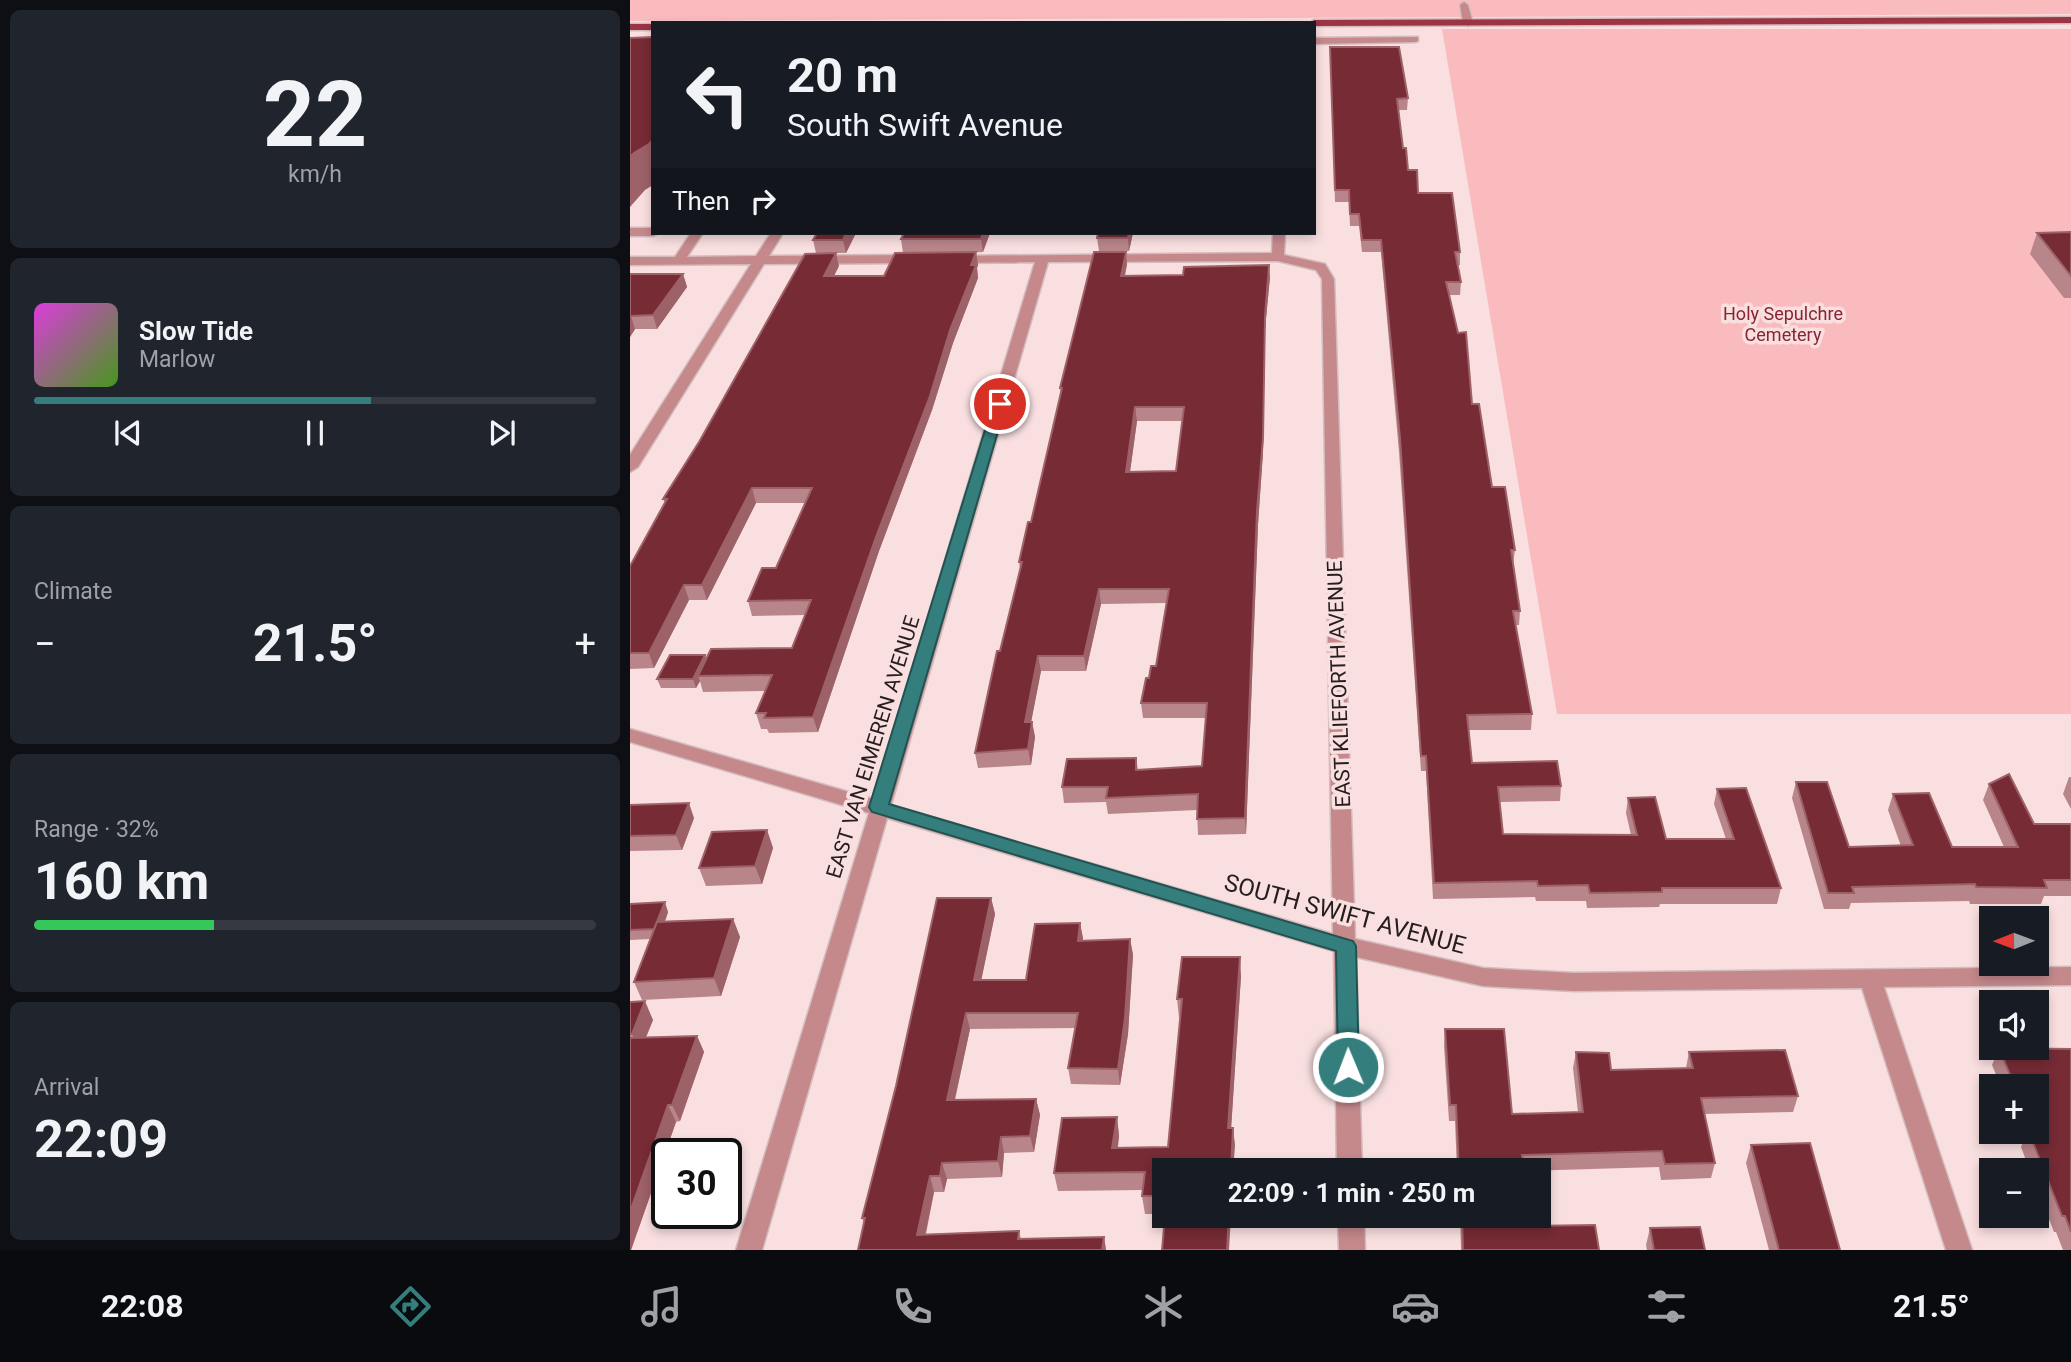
<!DOCTYPE html>
<meta charset="utf-8">
<style>
body{margin:0;font-family:Roboto,sans-serif;background:#20242c;color:#f1f3f6;height:100vh;display:flex;flex-direction:column;font-size:26px;white-space:nowrap}
*{box-sizing:border-box;margin:0}
p{font-size:23px;color:#9ea1a6}
.icon{flex:none;width:38px;height:38px;fill:none;stroke:currentColor;stroke-width:2;stroke-linecap:round;stroke-linejoin:round}
.map{position:relative;flex:1;overflow:hidden}
.details{display:flex;flex-direction:column;gap:10px;padding:10px;background:#0d0f14;width:630px}
.details>*{flex:none}
.hud{position:absolute;left:21px;top:21px;width:665px;height:214px;border-radius:0px;box-shadow:0 4px 10px #0003;background:#171b24;color:#f1f3f6;overflow:hidden}
.needle{width:46px;rotate:269deg}
.tools{position:absolute;left:1349px;top:906px;display:grid;gap:14px}
.tools a{display:grid;place-items:center;width:70px;height:70px;border-radius:0px;background:#171b24;box-shadow:0 4px 10px #0003;font-size:35px}
.speed{position:absolute;left:21px;top:1138px;display:flex;gap:14px;font-size:35px;font-weight:700;text-align:center}
.speed>*{display:grid;place-content:center;width:91px;height:91px;border-radius:50%;background:#171b24;box-shadow:0 4px 10px #0003;line-height:1}
.speed .limit{border:4px solid #111;border-radius:10px;background:#fff;color:#111}
.pin{position:absolute;display:grid;place-items:center;width:60px;height:60px;color:#fff;margin:-30px;border:4px solid #fff;border-radius:50%;box-shadow:0 2px 7px #0007}
.me{position:absolute;width:77px;margin:-38px;rotate:359deg;stroke-linejoin:round;filter:drop-shadow(0 0 5px #0008)}
.turn{display:flex;align-items:center;gap:24px;height:147px;padding:0 21px;font-size:32px}
.turn .icon{width:91px;height:91px;stroke-width:2.5}
.turn b{display:block;font-size:49px;line-height:60px}
.then{display:flex;align-items:center;height:66px;padding:0 21px;background:#0003;gap:14px;font-size:26px}
.big{font-size:52px;font-weight:700;line-height:1.1}
.details .widget{flex:1;display:flex;flex-direction:column;justify-content:center;gap:10px;min-width:0;padding:0 24px;border-radius:10px;background:#20242c}
.details .dial{align-items:center;gap:0}
.dial b{font-size:91px;line-height:1}
.song{display:flex;align-items:center;gap:21px}
.cover{width:84px;height:84px;border-radius:10px;background:linear-gradient(135deg,hsl(300 70% 55%),hsl(100 70% 35%))}
.played{height:7px;border-radius:4px;background:linear-gradient(90deg,#357e7e 60%,#363941 60%)}
.keys{display:flex;justify-content:space-around;direction:ltr}
.heat{display:flex;justify-content:space-between;align-items:center;font-size:38px;direction:ltr}
.charge{height:10px;border-radius:5px;background:linear-gradient(90deg,#34c759 32%,#363941 0)}
.trip{position:absolute;left:522px;top:1158px;width:399px;height:70px;border-radius:0px;background:#171b24;box-shadow:0 4px 10px #0003;font-weight:700;line-height:70px;text-align:center}
.tab-bar{display:flex;height:112px;justify-content:space-around;align-items:center;background:#090b0e;color:#9ea1a6}
.tab-bar .icon{width:49px;height:49px}
.tab-bar .active{color:#357e7e}
.tab-bar b{font-size:32px;color:#f1f3f6}
main{display:flex;flex:1;min-height:0}
.map>svg:first-child{display:block}
.green{fill:#fabbbf}
.lines{fill:none;stroke-linecap:round;stroke-linejoin:round}
.minor-casing{stroke:#d3bcbd;stroke-width:3}
.major-casing{stroke:#d3bcbd;stroke-width:3}
.minor{fill:#c5898c;fill-rule:evenodd}
.major{fill:#9d3444;fill-rule:evenodd}
.wall{fill:#b8858a;fill-rule:evenodd}
.shaded-wall{fill:#9d6168}
.building{fill:#762b35;stroke:#9d6168;stroke-width:2;fill-rule:evenodd}
.route{fill:#357e7e;stroke:#225252;stroke-width:2}
.labels{text-anchor:middle;dominant-baseline:central;stroke-width:7;stroke-linejoin:round;paint-order:stroke}
.far-park-label{font-size:18px;fill:#882436;stroke:#f9dfe0}
.street-label{font-size:21px;fill:#261d1d;stroke:#f9dfe0}
.near-street-label{font-size:24px;fill:#261d1d;stroke:#f9dfe0}
</style>
<main>
<section class="details">
<div class="widget dial"><b>22</b><p>km/h</p></div>
<div class="widget">
<div class="song"><i class="cover"></i><div><b>Slow Tide</b><p>Marlow</p></div></div>
<div class="played"></div>
<div class="keys"><svg class="icon" aria-label="previous" viewBox="0 0 24 24"><path d="M18 5L8 12l10 7zM5 5v14"/></svg><svg class="icon" aria-label="pause" viewBox="0 0 24 24"><path d="M8 5v14M16 5v14"/></svg><svg class="icon" aria-label="next" viewBox="0 0 24 24"><path d="M6 5l10 7-10 7zM19 5v14"/></svg></div>
</div>
<div class="widget"><p>Climate</p>
<div class="heat"><a>−</a><b class="big">21.5°</b><a>+</a></div>
</div>
<div class="widget"><p>Range · 32%</p><b class="big">160 km</b><div class="charge"></div></div>
<div class="widget"><p>Arrival</p><b class="big">22:09</b></div>
</section>
<div class="map">
<svg width="1441" height="1250" viewBox="0 0 1441 1250">
<rect width="100%" height="100%" fill="#f9dfe0"/>
<!-- green -->
<path class="green" d="M0 0H1441V14L0 21Z
M812 29H1441V714H927Z"/>
<g class="lines">
<!-- minor casing -->
<g class="minor-casing">
<path id="minor" d="M834 2 838 5 843 23 838 26 833 23 830 5Z
M788 37V41L785 42 684 44V38Z
M0 228H23V233H29L23 236H0Z
M61 233H73L57 257 126 256 141 233H153L139 256 283 255 289 259 283 263 134 264 8 467 0 472V455L121 264 0 265V257H45Z
M643 233H655L654 255 695 264 704 279 725 939 853 968 943 973 1441 967V985L1254 987 1342 1250H1316L1232 988 943 991 853 986 726 957 732 1171H707L704 951 257 818 132 1250H106L239 813 0 742V729L243 799 405 262 325 263 321 262V256L642 253ZM648 261 686 270 692 279 703 934 261 805 418 262Z
M708 1216H734L735 1250H709Z"/>
</g>
<!-- major casing -->
<g class="major-casing">
<path id="major" d="M1441 17V23L684 26V23H680L684 20Z
M0 24H23V30H0Z"/>
</g>
<!-- minor -->
<use href="#minor" class="minor"/>
<!-- major -->
<use href="#major" class="major"/>
</g>
<!-- wall -->
<path class="wall" d="M700 47 778 98 777 110H768L773 148 778 170 788 193 830 252V265H828L831 282 830 295H819L842 404 862 487 885 550 883 564 890 611 889 625H886L902 714 901 730H839L842 763 931 786 930 801 870 802 873 834 1001 835 996 813 998 798 1036 839H1096L1084 804 1087 789 1151 888 1147 904H1030L1029 907 957 908 956 901H906L905 897 803 899 796 771H791L769 452 751 252H732L729 226H720L719 202H705Z
M1441 232V298H1434L1400 254 1407 233Z
M187 233H360L353 252 273 253 271 239 274 233H226L216 253H186L183 240Z
M503 233 499 251H469L467 238Z
M346 252 348 265 347 268 348 278 323 343 302 410 249 551 188 732 139 733 137 729H131L126 713 136 691 73 692 70 681 66 688H31L27 679 76 659 162 648 175 615 122 616 118 601 146 568 175 503H126L77 600H59L24 668 0 669V566L35 503 33 499 209 266 204 276H254Z
M497 264 495 276 640 277 635 329 633 452 628 525 616 834 568 835 567 810 478 814 476 802 434 803 432 787 506 758 508 770 572 766 576 718H513L511 703 519 678 526 666 536 603 471 604 456 671H411L401 722H402L405 737 401 765 348 768 345 753 390 569 389 562 401 522 431 394 430 388ZM507 421H553L546 471 500 472Z
M0 274H53L57 287 27 329H5L0 337Z
M1439 777H1441V809L1433 794Z
M1166 782 1219 847 1271 846 1258 810 1263 794 1322 847H1374L1353 800 1359 784 1404 824H1441V896H1414L1411 904H1340L1339 901 1221 903 1219 909H1194L1162 798Z
M0 805 64 818 52 850 0 851Z
M137 830 143 848 132 884 76 886 69 868Z
M361 898 365 914 351 980H396L450 923 453 941 500 939 503 955 498 1034 490 1085 441 1084 438 1068 445 1028 340 1029 325 1100 406 1099 410 1115 404 1152 374 1153 372 1177 317 1179 314 1192H304L296 1234 389 1231 391 1239 474 1237 476 1250H228L234 1223 232 1218Z
M0 904 38 912 35 921 103 919 110 937 91 996 12 1000 4 982 20 939 0 940Z
M611 976 601 1128H603L605 1146 534 1171V1214H515L512 1196 513 1190 428 1191 424 1173 487 1117 489 1136 488 1148 538 1147 550 1017H549L547 999Z
M0 1002 23 1020 16 1037 67 1036 74 1052 50 1121 46 1122 1 1250H0Z
M815 1029 882 1114 948 1112 943 1068 946 1052 981 1070 1056 1068 1059 1052 1168 1096 1163 1112 1074 1114 1085 1163 1081 1178 1031 1180 1029 1167 894 1171H827L825 1121H819L814 1046Z
M1369 1048 1441 1049V1250H1433L1426 1232H1424L1407 1188V1171H1400L1391 1147 1393 1142 1389 1132H1407V1087H1371L1362 1065Z
M1121 1145 1210 1250H1139L1116 1163Z
M830 1216H898L899 1226 969 1250H831Z
M1020 1228 1075 1250H1017L1016 1245Z"/>
<!-- shaded-wall -->
<path class="shaded-wall" d="M23 139V185L15 190 0 207V157L4 153Z
M216 233H226L216 253 213 240Z
M353 233H360L353 252 351 239Z
M499 233H503L499 251 498 238Z
M346 252 348 265 347 268 348 278 323 343 302 410 249 551 188 732 183 717 246 537 320 330Z
M496 252 497 264 492 289 491 276Z
M206 253 209 266 197 289 194 276Z
M639 265 640 277 635 329 633 452 628 525 616 834 615 818 635 316Z
M53 274 57 287 27 329 23 315Z
M1 316 5 329 0 337V317Z
M505 407 507 421 498 486 496 472Z
M122 488 126 503 77 600 72 585Z
M54 585 59 600 24 668 19 653Z
M469 589 471 604 456 671 454 656Z
M75 655 78 663 68 676 70 681 66 688 63 679Z
M408 656 411 671 398 738 395 722Z
M402 722 405 737 401 765 398 749Z
M59 803 64 818 52 850 46 835Z
M137 830 143 848 132 884 125 866Z
M361 898 365 914 348 996 344 980Z
M35 902 38 912 29 939 25 929Z
M103 919 110 937 91 996 84 978Z
M450 923 453 938 451 957 448 941Z
M500 939 503 955 498 1034 490 1085 488 1069Z
M610 957 611 976 600 1146 598 1128Z
M15 1001 23 1020 10 1052 2 1034Z
M336 1013 340 1029 321 1116 317 1100Z
M67 1036 74 1052 50 1121 42 1105Z
M406 1099 410 1115 404 1152 400 1136Z
M38 1105 46 1122 1 1250H0V1212Z
M487 1117 489 1136 485 1166 482 1148Z
M603 1128 605 1146 603 1171H601Z
M371 1137 374 1153 372 1177 368 1161Z
M312 1163 317 1179 314 1192 310 1176Z
M300 1176 304 1192 292 1250 287 1235Z
M599 1216H601L599 1250H597Z
M474 1237 476 1250H472Z"/>
<!-- building -->
<path class="building" d="M23 37V139L19 144 4 153 0 157V38Z
M700 47H769L778 98 767 99 773 148H776L778 170H787L788 193H822L830 252H825L831 282H816L828 333 836 332 842 404H849L862 487H875L885 550H881L890 611H883L902 714 837 715 842 763 927 761 931 786 868 787 873 834 1007 835 998 798 1025 797 1036 839H1104L1087 789 1116 788 1151 888H1032V892L960 893 958 885 908 886 907 881 804 883 796 756H791L770 438 751 240H732L729 214H720L719 190H705Z
M1441 232V276L1407 233Z
M187 233H216L213 240H183Z
M274 233H353L351 239H271Z
M468 233H499L498 238H467Z
M346 252 341 265H346L320 330 300 396 246 537 183 717 134 718 136 713H126L142 675 68 676 81 649 162 648 181 600 118 601 132 568H146L182 488H122L72 585H54L19 653H0V566L37 499H33L69 442 175 254 206 253 194 276H254L265 253Z
M464 252H496L491 276 553 275 554 267 639 265 635 316 633 438 627 511 615 818 567 819 568 794 476 798 478 787H432L437 759 506 758V770L572 766 577 703H511L516 678H519L521 666H526L539 589H469L454 656H408L395 722H402L398 749 345 753 367 651H370L392 562H389L398 522H401L432 388H430ZM505 407H554L546 471 496 472Z
M0 274H53L23 315 1 316 0 317Z
M40 655H75L63 679H27Z
M1379 774 1404 824H1441V880H1414L1417 888 1346 887 1345 884 1222 887 1224 893H1198L1166 782H1197L1219 847 1283 845 1263 794 1299 793 1322 847H1388L1359 784Z
M59 803 46 835 0 836V805Z
M137 830 125 866 69 868 82 832Z
M307 898H361L344 980H396L405 924 450 923 448 941 500 939 495 1018 488 1069 438 1068 448 1013H336L317 1100 406 1099 400 1136 371 1137 368 1161 312 1163 310 1176H300L287 1235 389 1231 388 1239 474 1237 472 1250H228L235 1218H232L266 1086Z
M35 902 24 929 0 930V904Z
M103 919 84 978 4 982 27 922Z
M552 957H610L598 1128H603L601 1171H534V1196H512L515 1172 424 1173 432 1118 487 1117 482 1148 538 1147 552 999H547Z
M15 1001 2 1034H0V1002Z
M815 1029H874L882 1114 953 1112 946 1052 979 1053 981 1070 1063 1068 1059 1052 1155 1050 1168 1096 1071 1098 1085 1163 1035 1164 1032 1151 892 1155 894 1171H829L826 1105H820Z
M67 1036 42 1105H38L0 1212V1038Z
M1369 1048 1441 1049V1232L1435 1216H1432L1399 1132H1407V1087H1385Z
M1180 1143 1210 1250H1149L1121 1145Z
M535 1216H599L597 1250H532Z
M832 1216H898L899 1226 965 1225 969 1250H833Z
M1070 1227 1075 1250H1024L1020 1228Z"/>
<!-- route -->
<path class="route" d="M370 400 376 404 259 804 723 941 726 946 729 1067 726 1073 718 1076 711 1073 708 1067 706 951 242 812 239 807 363 404Z"/>
<g class="labels">
<!-- far-park labels -->
<g class="far-park-label">
<text x="1153" y="313">Holy Sepulchre<tspan x="1153" dy="21">Cemetery</tspan></text>
</g>
<!-- street labels -->
<g class="street-label">
<text transform="translate(709 684) rotate(-92)">EAST KLIEFORTH AVENUE</text>
<text transform="translate(243 747) rotate(-73)">EAST VAN EIMEREN AVENUE</text>
</g>
<!-- near-street labels -->
<g class="near-street-label">
<text transform="translate(715 914) rotate(15)">SOUTH SWIFT AVENUE</text>
</g>
</g>
</svg>
<div class="tools">
<a><svg class="needle" viewBox="-14 -14 28 28"><path d="M0-13l5 13h-10z" fill="#e53935"/><path d="M0 13l5-13h-10z" fill="#9ea1a6"/></svg></a>
<a><svg class="icon" aria-label="sound" viewBox="0 0 24 24"><path d="M4 9h4l5-4v14l-5-4H4zM17 9q2 3 0 6"/></svg></a>
<a>+</a>
<a>−</a>
</div>
<div class="speed"><div class="limit">30</div></div>
<div class="pin" style="left:370px;top:404px;background:#d93025"><svg class="icon" aria-label="arrive" viewBox="0 0 24 24"><path d="M6 21V4h12l-3 4 3 4H6"/></svg></div>
<svg class="me" style="left:718px;top:1067px" viewBox="-20 -20 40 40"><circle r="17" fill="#357e7e" stroke="#fff" stroke-width="3"/><path d="M0-11L8 9 0 5-8 9z" fill="#fff"/></svg>
<div class="trip">22:09 · 1 min · 250 m</div>
<div class="hud">
<div class="turn"><svg class="icon" aria-label="left" viewBox="0 0 24 24"><path d="M17 20v-9H6M10 6l-5 5 5 5"/></svg><div><b>20 m</b>South Swift Avenue</div></div>
<div class="then">Then<svg class="icon" aria-label="right" viewBox="0 0 24 24"><path d="M7 20v-9h11M14 6l5 5-5 5"/></svg></div>
</div>
</div>
</main>
<nav class="tab-bar">
<b>22:08</b>
<svg class="icon active" aria-label="directions" viewBox="0 0 24 24"><path d="M12 3l9 9-9 9-9-9zM9 14v-3h6M13 9l2 2-2 2"/></svg>
<svg class="icon" aria-label="music" viewBox="0 0 24 24"><path d="M9 18V5l10-2v13"/><circle cx="6" cy="18" r="3"/><circle cx="16" cy="16" r="3"/></svg>
<svg class="icon" aria-label="phone" viewBox="0 0 24 24"><path d="M5 4h4l2 5-3 2q2 4 5 5l2-3 5 2v4C11 20 4 13 5 4z"/></svg>
<svg class="icon" aria-label="climate" viewBox="0 0 24 24"><path d="M12 3v18M4 7l16 10M4 17L20 7"/></svg>
<svg class="icon" aria-label="car" viewBox="0 0 24 24"><path d="M5 17H2v-5l4-1 3-4h7l3 4 3 1v5h-3M9 17h6M6 11h13"/><circle cx="7" cy="17" r="2"/><circle cx="17" cy="17" r="2"/></svg>
<svg class="icon" aria-label="filters" viewBox="0 0 24 24"><path d="M4 7h16M4 17h16"/><circle cx="9" cy="7" r="2"/><circle cx="15" cy="17" r="2"/></svg>
<b>21.5°</b>
</nav>
